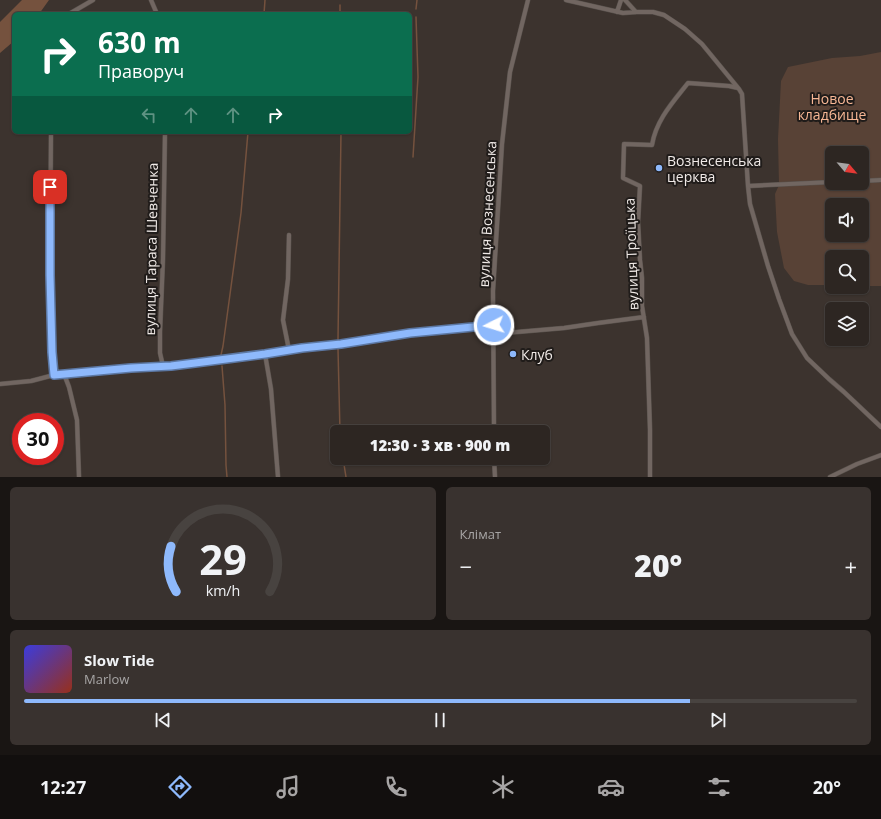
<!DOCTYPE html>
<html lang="uk">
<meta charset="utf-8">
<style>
body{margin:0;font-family:"Open Sans",sans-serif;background:#39322f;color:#f1f3f6;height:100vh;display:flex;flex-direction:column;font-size:15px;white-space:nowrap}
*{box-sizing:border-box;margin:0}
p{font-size:13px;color:#a7a5a5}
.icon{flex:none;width:22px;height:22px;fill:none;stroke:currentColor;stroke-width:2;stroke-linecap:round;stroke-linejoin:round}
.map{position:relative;height:477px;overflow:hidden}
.drawer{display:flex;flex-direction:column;gap:10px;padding:10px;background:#191513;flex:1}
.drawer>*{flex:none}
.top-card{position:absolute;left:12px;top:12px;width:400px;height:122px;border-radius:6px;box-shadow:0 1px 3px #0004,0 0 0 1px #484340;background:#0b6e4f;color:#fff;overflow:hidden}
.needle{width:26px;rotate:119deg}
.tools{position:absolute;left:825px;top:146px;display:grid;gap:8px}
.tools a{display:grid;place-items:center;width:44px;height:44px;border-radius:6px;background:#2d2622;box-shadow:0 1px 3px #0004,0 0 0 1px #484340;font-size:20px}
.speed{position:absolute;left:12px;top:413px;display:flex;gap:8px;font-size:20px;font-weight:700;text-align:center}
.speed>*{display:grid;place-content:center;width:52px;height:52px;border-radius:50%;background:#2d2622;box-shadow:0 1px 3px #0004,0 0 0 1px #484340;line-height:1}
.speed .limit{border:6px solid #d22;background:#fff;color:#111}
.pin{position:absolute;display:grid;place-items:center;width:34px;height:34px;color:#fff;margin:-17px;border-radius:8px;box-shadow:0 2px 6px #0006}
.me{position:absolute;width:44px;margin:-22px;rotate:265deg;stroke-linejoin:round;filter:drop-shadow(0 0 3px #0008)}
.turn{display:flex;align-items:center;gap:14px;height:84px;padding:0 20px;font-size:18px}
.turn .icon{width:52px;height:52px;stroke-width:2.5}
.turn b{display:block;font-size:28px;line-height:34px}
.lanes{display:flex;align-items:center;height:38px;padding:0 20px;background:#0003;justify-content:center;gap:20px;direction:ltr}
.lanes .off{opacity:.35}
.big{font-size:30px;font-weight:800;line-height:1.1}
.drawer .card{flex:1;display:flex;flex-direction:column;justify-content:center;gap:6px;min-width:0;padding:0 14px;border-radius:6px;background:#39322f}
.drawer .dial{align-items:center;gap:0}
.dial svg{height:104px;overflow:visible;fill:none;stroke:#484340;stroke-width:7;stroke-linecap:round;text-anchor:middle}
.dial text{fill:#f1f3f6;stroke:none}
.song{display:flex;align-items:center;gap:12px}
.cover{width:48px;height:48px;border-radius:6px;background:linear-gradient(135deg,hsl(240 70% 55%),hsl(10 70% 35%))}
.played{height:4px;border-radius:2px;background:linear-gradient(90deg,#8eb9fc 80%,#484340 80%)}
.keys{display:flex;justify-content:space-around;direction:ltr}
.heat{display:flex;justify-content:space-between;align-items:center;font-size:22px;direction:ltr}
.drawer .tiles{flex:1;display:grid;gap:10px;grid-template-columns:1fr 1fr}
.card:last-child{grid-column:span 2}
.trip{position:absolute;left:330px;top:425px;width:220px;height:40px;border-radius:6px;background:#2d2622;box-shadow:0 1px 3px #0004,0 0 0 1px #484340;font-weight:800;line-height:40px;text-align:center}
.tab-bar{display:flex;height:64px;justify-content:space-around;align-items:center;background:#120f0e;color:#a7a5a5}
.tab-bar .icon{width:28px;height:28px}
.tab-bar .current{color:#8eb9fc}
.tab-bar b{font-size:18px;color:#f1f3f6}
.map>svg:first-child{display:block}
.green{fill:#584236;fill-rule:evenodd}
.water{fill:#75523e}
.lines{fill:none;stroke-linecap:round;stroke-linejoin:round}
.stream{stroke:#75523e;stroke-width:1.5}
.street-casing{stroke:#58514c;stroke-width:5}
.street{stroke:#716661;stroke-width:4}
.route-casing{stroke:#5c78a4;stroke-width:10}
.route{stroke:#8eb9fc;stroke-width:7}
.poi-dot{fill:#8eb9fc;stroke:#201c1a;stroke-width:1.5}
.labels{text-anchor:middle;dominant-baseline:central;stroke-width:4;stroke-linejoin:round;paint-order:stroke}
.park-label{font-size:14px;fill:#f7b795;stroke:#201c1a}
.poi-label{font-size:14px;fill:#f0eae7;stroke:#201c1a;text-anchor:start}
.street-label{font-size:14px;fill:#f0eae7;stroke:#201c1a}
</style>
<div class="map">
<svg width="881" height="477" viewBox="0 0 881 477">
<rect width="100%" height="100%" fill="#3c332e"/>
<!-- green -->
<path class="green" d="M881 52V286H862V257H832V285H808L794 281 784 268 777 232 775 194 779 185 778 139 781 81 788 67 832 58 860 56ZM832 153H862V183H832ZM832 205H862V235H832Z"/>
<!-- water -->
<path class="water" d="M22 0H49L39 14H14V41L0 53V22Z"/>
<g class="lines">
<!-- stream -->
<path class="stream" d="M340 5V14
M416 9 417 0
M264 14 265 0
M413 157 418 77 416 17
M338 339 341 132
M338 349 340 432
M221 355 223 346 241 213 248 132
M222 366 225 405 226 465 227 477
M343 458 346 477"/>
<!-- street casing -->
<g class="street-casing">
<path id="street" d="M151 0 157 14
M566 0 623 13 636 12H653L664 15 685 29 702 44 739 89 742 94 748 186 750 204 768 266 779 299 792 334 807 358 829 379 844 392 881 427
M625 0 636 12
M617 12 621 0
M69 14 93 0
M51 132 50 275 52 352 54 375
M862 181 881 180
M748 186 832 182
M494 334 564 328 598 323 644 317
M289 350 283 320 288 279 289 235
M265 354 271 389 278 477
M163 366 160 353V332L163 259 165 132
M64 374 69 387 77 420 79 477
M0 384 31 381 54 375 64 374 131 368 171 366 195 363 265 354 302 348 341 344 410 333 494 325
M494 432 493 291 502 144 510 72 528 0
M494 458 495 477
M650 477V430L647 338 642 306V278L640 260 638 222 640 186 623 178 624 144 652 145C656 120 673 102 688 83L729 86 738 88
M830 477 857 464 881 455"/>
</g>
<!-- street -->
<use href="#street" class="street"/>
</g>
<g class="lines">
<!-- route casing -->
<g class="route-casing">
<path id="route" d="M50 187V275L52 352 54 375 131 368 171 366 195 363 265 354 302 348 341 344 410 333 494 325"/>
</g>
<!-- route -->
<use href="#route" class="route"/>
</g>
<!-- markers -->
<g class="poi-dot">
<circle cx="659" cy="168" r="4"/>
<circle cx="513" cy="354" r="4"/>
</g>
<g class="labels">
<!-- park labels -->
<g class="park-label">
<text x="832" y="98">Новое<tspan x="832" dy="16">кладбище</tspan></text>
</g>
<!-- poi labels -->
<g class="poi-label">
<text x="667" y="160">Вознесенська<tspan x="667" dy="16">церква</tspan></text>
<text x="521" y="354">Клуб</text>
</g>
<!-- street labels -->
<g class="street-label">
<text transform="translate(487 214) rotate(-87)">вулиця Вознесенська</text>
<text transform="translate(151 249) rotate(-89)">вулиця Тараса Шевченка</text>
<text transform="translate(631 254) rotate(-92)">вулиця Троїцька</text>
</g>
</g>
</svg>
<div class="tools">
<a><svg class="needle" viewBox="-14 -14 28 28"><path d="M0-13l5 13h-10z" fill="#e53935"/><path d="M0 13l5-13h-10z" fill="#a7a5a5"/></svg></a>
<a><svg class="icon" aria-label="sound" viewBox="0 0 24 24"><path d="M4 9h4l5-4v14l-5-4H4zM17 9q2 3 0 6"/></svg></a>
<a><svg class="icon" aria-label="search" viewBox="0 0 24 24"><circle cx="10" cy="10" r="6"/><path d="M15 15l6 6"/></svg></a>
<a><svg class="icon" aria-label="layers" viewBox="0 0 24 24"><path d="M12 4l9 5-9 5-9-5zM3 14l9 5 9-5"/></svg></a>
</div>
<div class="speed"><div class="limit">30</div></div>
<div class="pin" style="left:50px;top:187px;background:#d93025"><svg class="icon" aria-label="arrive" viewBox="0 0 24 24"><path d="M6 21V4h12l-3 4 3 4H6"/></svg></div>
<svg class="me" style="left:494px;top:325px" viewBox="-20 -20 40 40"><circle r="17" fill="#8eb9fc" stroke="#fff" stroke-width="3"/><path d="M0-11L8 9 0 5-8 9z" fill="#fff"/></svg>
<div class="trip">12:30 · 3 хв · 900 m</div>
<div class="top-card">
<div class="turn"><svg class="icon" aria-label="right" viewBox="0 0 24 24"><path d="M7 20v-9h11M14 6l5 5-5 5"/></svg><div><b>630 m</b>Праворуч</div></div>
<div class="lanes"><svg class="icon off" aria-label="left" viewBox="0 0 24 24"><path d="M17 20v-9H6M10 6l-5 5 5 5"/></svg><svg class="icon off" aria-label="ahead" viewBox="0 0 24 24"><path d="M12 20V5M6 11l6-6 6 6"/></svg><svg class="icon off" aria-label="ahead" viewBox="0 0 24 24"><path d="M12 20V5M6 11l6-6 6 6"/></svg><svg class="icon" aria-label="right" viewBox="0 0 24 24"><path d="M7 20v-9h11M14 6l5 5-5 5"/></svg></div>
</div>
</div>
<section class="drawer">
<div class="tiles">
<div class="card dial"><svg viewBox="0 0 100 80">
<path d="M14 69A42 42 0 1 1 86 69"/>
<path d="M14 69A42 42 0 0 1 10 34" stroke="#8eb9fc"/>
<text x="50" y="56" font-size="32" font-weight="700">29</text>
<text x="50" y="72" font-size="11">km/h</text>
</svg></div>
<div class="card"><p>Клімат</p>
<div class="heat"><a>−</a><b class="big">20°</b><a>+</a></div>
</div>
<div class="card">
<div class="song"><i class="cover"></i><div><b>Slow Tide</b><p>Marlow</p></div></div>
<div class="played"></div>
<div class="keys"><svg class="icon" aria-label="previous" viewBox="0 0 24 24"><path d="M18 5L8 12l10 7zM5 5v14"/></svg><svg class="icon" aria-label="pause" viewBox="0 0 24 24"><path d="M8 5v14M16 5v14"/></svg><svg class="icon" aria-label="next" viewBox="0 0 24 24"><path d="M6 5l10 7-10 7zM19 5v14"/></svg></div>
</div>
</div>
</section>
<nav class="tab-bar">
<b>12:27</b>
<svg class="icon current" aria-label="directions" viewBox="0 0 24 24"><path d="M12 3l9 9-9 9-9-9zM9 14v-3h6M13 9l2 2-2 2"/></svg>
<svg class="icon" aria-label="music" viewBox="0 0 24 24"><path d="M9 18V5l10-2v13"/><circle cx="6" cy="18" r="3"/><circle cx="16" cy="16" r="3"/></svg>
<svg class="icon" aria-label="phone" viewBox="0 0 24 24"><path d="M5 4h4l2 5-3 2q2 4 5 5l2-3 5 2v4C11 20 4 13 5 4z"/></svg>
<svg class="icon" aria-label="climate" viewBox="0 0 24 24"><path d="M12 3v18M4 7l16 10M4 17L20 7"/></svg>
<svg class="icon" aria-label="car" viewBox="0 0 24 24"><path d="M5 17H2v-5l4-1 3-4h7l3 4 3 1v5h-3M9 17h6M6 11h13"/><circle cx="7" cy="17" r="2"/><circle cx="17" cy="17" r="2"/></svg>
<svg class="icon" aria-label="filters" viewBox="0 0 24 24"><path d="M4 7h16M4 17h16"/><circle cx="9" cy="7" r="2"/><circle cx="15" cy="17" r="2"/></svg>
<b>20°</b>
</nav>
